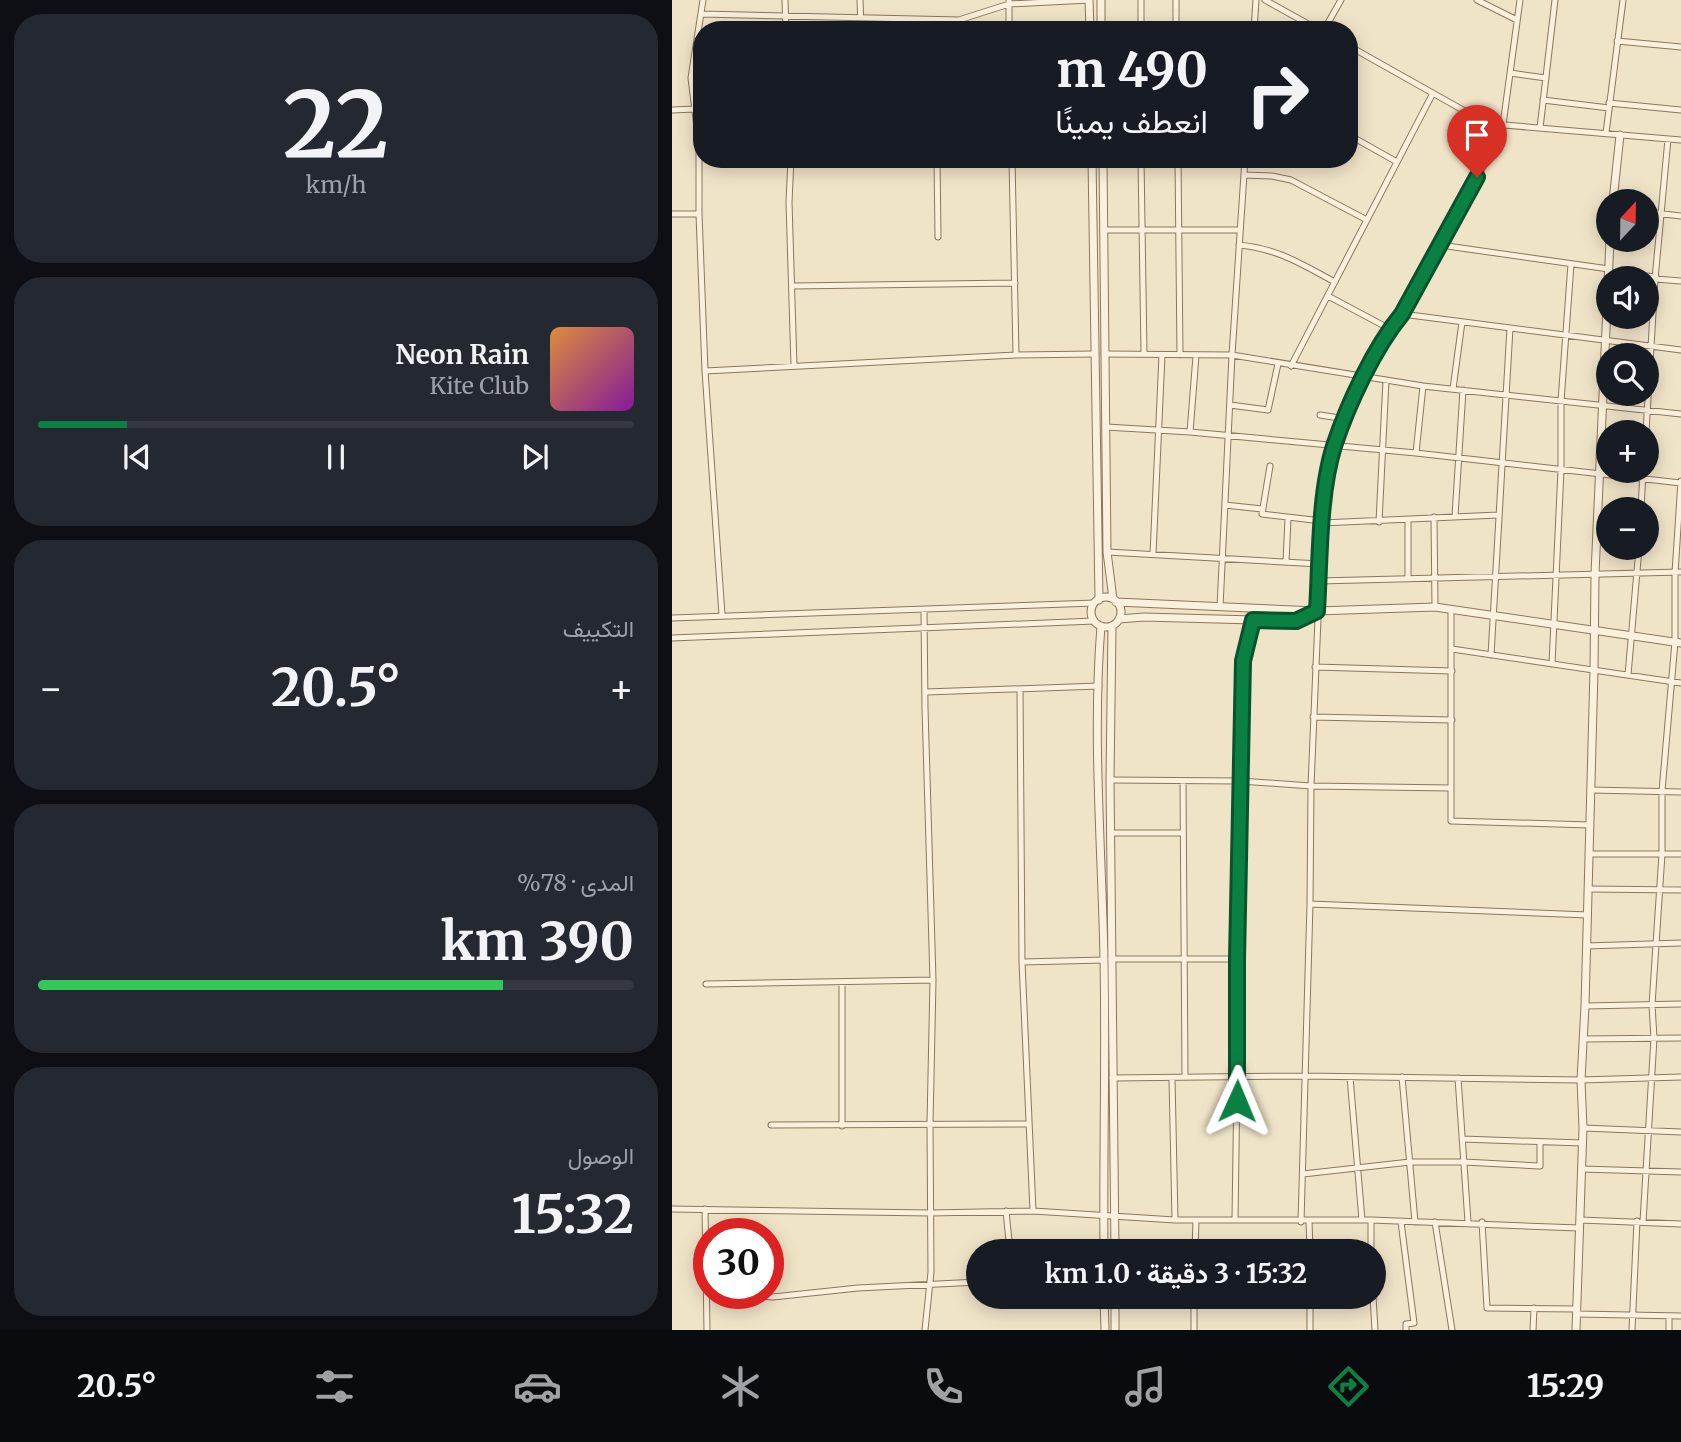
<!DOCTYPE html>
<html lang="ar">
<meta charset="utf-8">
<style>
body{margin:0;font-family:Merriweather,Vazirmatn,serif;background:#242831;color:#f1f3f6;direction:rtl;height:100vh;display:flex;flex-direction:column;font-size:26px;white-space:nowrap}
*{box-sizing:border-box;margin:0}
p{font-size:23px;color:#9ea1a6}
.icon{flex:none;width:38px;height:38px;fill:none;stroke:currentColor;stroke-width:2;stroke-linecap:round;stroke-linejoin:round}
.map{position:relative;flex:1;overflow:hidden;direction:ltr}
.side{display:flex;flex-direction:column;gap:14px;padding:14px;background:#0d0f14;width:672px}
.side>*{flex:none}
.banner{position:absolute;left:21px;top:21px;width:665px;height:147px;border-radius:28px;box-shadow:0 4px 18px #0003;direction:rtl;background:#171b24;color:#f1f3f6;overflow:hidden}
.needle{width:46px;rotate:22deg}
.controls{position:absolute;left:924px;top:189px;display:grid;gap:14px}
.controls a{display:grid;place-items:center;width:63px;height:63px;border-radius:50%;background:#171b24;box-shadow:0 4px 18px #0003;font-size:35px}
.speed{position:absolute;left:21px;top:1218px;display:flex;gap:14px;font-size:35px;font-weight:700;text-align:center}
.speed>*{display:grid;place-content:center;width:91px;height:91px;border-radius:50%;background:#171b24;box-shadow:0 4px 18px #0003;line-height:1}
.speed .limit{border:10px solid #d22;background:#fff;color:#111}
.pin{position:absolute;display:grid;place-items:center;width:60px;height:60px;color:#fff;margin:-72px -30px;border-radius:50% 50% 50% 0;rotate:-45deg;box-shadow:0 0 7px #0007}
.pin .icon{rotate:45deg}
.me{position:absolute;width:77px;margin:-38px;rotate:1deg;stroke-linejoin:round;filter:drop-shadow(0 0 5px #0008)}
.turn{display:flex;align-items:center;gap:24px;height:147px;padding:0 35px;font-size:32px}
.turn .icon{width:91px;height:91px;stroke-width:2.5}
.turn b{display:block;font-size:49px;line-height:60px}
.big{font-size:52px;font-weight:700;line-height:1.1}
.side .widget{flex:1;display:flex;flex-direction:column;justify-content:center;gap:10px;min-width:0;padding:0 24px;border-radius:28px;background:#242831}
.side .dial{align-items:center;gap:0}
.dial b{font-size:91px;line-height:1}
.song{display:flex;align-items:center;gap:21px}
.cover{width:84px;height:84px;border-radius:10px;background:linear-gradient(135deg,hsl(30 70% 55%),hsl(290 70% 35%))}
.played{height:7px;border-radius:4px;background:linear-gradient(90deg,#0b8043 15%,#363941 15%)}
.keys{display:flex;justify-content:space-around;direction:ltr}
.heat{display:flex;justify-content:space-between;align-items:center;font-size:38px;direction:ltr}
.charge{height:10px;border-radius:5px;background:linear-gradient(90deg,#34c759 78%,#363941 0)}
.trip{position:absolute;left:294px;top:1239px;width:420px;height:70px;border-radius:35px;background:#171b24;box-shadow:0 4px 18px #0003;font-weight:700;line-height:70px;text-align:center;direction:rtl}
.tabs{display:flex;height:112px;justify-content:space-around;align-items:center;background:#090b0e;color:#9ea1a6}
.tabs .icon{width:49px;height:49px}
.tabs .current{color:#0b8043}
.tabs b{font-size:32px;color:#f1f3f6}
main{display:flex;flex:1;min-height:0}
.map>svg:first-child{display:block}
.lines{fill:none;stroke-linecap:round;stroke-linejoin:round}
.minor-casing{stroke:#8d765c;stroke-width:7}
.tertiary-casing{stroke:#8d765c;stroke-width:9}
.minor{stroke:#faf1dc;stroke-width:5}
.tertiary{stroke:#faf1dc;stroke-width:7}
.route-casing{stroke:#07532c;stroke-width:18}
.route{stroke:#0b8043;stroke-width:12}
</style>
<main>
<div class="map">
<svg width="1009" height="1330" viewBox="0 0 1009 1330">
<rect width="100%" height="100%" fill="#f0e4c8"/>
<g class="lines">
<!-- minor casing -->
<g class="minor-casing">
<path id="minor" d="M31 0 19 78 27 144V214L33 371 50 615
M113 0 114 30
M188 0 189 30
M337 0V30
M504 0V30
M593 0 647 30
M805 0 845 20
M29 14 287 20 337 4 417 0
M469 30V0
M582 30 584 0
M652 30 669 0
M945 41 1009 47
M677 46 830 132
M838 73 874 78
M871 100 937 108
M937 103 1009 110
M0 110 23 109
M832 125 1009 140
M868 128 883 0
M934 133 951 0
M677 135 725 162
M119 159 117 202 122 366
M265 159 266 237
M340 159 344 355
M469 159 472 354
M506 159 508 355
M572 175 600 176 619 180 695 220
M975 212 1009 216
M0 214H27
M431 230H568
M567 245C607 249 629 264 663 282
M768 245 937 269
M936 272 984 277
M983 279 1009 281
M120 286 343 283
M656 296 718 329
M730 314 1009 350
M432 354 560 355 751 386 1009 414
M619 366 761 93
M33 371 344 355 423 354
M781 389 790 322
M558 405 596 410 606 364
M648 415 674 419
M434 427 518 432 744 453 1009 483
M518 432 524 356
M974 432 983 279 996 139
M744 453 751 386
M598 466 590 514 650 521
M553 505 590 509
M969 509 971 471
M783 516 791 390
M762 517 763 607
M707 522 714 380
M650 523 826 515
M435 552 648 564
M481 554 490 355
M614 562 616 518
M736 578V520
M647 581 1009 572
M548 607 560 355 573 159
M252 610 253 708 261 980 258 1124 259 1272 253 1330
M779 610V821L918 825
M0 618 423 603
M0 638 422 621
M780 649 1009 683
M819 655 838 328
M880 664 889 470V401L899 264
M643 667 780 671
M956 675 967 548
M348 689 350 962 361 1211
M254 692 427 686
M641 717 780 720
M438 780 568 781 639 786 779 788
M511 782 513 1077
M919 790 1009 792
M439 833H510
M918 854H1009
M917 889 1009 890
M638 904 916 915
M914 946 1009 943
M439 959H565
M350 962 432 960
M34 984 261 980
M913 1006 1009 1004
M911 1039 1009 1038
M678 1077 690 1220
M730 1077 743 1222
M440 1078 633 1076 909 1080 1009 1077
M500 1078 503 1220
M786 1078 796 1222
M99 1125 357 1124
M170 1126V982
M911 1128 1009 1132
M790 1139 910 1143
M909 1169 1009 1172
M631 1174 738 1162H792L868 1166V1142
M0 1209 258 1213 361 1211 503 1220H699L907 1228
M33 1209 35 1330
M334 1211 338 1251
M563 1220 571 661 581 620
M699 1220V1251
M908 1220 1009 1224
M637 1221 638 1251
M629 1222 638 904 639 786 650 523 662 447 691 377 718 329 730 314 830 132 848 0
M729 1222 742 1323 734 1324V1330
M763 1222 780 1330
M810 1222 815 1308 905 1309
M971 1222 982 1038 980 1005 990 854V791L1003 642V573L1009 481
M523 1251 524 1220
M48 1293 101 1297 186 1288 306 1282
M638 1297V1330
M701 1297 703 1330
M905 1314 1009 1316
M997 1316V1330
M522 1330V1297
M861 1330 862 1308
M960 1330 965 1221"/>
</g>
<!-- tertiary casing -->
<g class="tertiary-casing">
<path id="tertiary" d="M417 0 418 30
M429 0V30
M420 159 427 600
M431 159 435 552 441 599
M941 201 948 135
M419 612a15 15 0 1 1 30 0a15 15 0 1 1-30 0Z
M444 602 645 611 763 607 1009 643
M447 619 472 617 623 621 645 611
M429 626C420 737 430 849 432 960 434 1057 431 1154 432 1251
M440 626 438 780 443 1251
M432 1297 433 1330
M443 1297V1330
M904 1330 911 1128 909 1080 913 1006 922 670 923 574 938 240"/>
</g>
<!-- minor -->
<use href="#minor" class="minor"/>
<!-- tertiary -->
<use href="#tertiary" class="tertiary"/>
</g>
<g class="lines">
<!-- route casing -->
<g class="route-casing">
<path id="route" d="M565 1101V959L571 661 581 620 624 621 645 611C648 561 647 493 662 446 676 404 702 348 730 314L805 177"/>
</g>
<!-- route -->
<use href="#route" class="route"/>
</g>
</svg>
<div class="controls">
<a><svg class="needle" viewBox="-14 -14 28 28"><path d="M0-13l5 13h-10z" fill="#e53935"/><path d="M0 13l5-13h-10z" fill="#9ea1a6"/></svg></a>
<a><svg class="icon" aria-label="sound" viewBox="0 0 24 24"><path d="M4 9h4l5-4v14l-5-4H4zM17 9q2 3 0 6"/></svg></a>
<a><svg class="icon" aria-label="search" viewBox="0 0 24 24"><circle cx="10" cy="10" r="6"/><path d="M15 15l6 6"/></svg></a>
<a>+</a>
<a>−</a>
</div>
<div class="speed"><div class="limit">30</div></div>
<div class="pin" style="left:805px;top:177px;background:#d93025"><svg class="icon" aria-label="arrive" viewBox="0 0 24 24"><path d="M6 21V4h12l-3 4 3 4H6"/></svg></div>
<svg class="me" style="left:565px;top:1101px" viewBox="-20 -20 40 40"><path d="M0-17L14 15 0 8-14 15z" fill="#0b8043" stroke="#fff" stroke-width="4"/></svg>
<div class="trip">15:32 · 3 دقيقة · 1.0 km</div>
<div class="banner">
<div class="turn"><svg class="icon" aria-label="right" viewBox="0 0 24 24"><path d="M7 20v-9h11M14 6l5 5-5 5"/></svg><div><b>490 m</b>انعطف يمينًا</div></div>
</div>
</div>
<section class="side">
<div class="widget dial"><b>22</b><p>km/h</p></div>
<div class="widget">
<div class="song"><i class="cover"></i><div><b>Neon Rain</b><p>Kite Club</p></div></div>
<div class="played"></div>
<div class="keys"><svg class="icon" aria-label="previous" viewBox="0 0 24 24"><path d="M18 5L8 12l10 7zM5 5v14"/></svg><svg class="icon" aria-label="pause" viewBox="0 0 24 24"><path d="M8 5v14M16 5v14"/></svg><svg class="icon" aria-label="next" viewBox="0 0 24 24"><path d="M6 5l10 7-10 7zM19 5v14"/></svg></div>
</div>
<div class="widget"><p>التكييف</p>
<div class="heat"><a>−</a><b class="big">20.5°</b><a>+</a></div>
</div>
<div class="widget"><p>المدى · 78%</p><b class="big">390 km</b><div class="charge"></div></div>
<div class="widget"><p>الوصول</p><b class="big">15:32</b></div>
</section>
</main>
<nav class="tabs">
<b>15:29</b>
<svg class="icon current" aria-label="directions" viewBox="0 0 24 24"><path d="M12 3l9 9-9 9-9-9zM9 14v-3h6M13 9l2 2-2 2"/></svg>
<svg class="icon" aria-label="music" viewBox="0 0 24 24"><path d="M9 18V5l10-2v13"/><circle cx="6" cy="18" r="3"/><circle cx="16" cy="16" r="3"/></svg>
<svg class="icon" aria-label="phone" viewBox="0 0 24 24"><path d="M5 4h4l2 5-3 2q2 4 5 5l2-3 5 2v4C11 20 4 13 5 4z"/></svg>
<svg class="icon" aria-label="climate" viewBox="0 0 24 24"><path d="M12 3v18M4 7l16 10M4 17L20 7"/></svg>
<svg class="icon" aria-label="car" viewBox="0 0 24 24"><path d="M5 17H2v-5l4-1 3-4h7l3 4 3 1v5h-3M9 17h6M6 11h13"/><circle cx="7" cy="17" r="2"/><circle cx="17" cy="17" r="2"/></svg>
<svg class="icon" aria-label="filters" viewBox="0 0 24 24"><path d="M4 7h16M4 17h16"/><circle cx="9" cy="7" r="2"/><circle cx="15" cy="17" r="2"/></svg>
<b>20.5°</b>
</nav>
